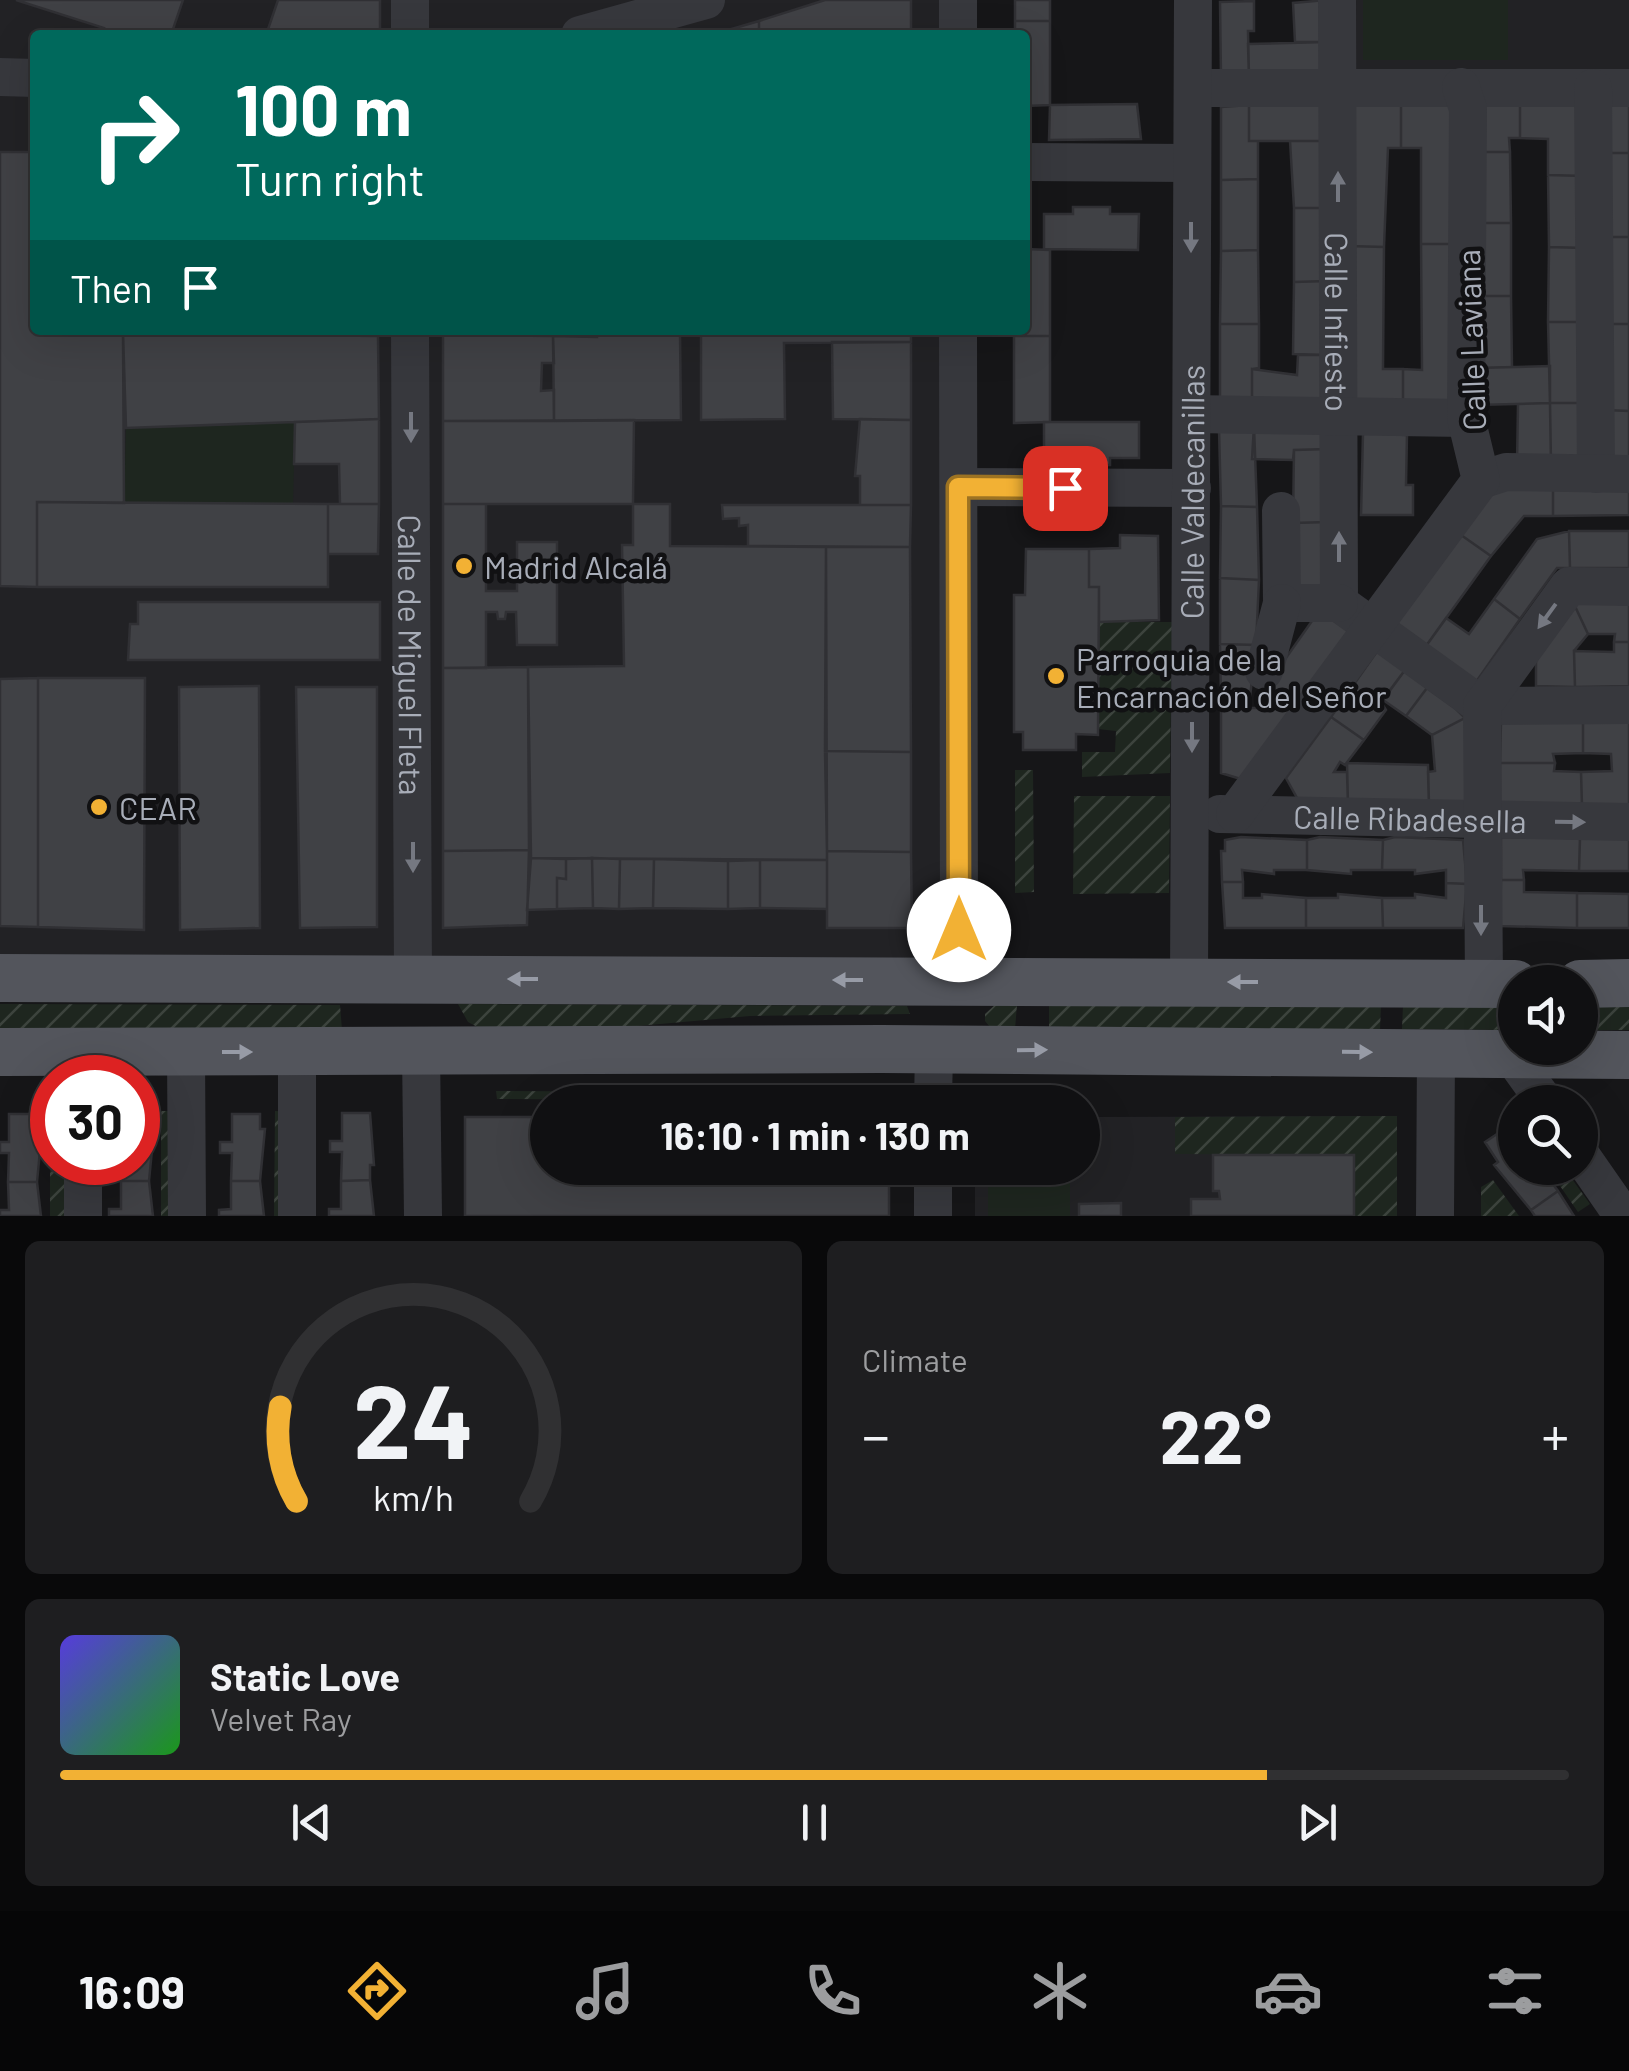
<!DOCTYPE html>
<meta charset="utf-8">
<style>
body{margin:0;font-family:Barlow,sans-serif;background:#1e1e20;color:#f1f3f6;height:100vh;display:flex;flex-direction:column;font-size:38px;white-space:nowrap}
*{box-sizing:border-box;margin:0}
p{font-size:32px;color:#9c9d9f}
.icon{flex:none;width:55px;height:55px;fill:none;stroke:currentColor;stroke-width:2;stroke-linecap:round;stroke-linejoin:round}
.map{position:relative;height:1216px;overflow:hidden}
.side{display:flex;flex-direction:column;gap:25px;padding:25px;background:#09090a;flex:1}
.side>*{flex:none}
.guide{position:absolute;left:30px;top:30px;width:1000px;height:305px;border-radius:10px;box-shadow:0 10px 40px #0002,0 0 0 2px #303032;background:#00695c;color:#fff;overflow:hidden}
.controls{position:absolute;left:1498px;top:965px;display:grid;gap:20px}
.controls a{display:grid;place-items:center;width:100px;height:100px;border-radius:50%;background:#101012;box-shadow:0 10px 40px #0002,0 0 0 2px #303032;font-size:50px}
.speed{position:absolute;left:30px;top:1055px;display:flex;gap:20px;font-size:50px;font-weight:700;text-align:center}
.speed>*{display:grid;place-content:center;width:130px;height:130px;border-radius:50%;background:#101012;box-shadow:0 10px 40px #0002,0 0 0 2px #303032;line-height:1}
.speed .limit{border:15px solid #d22;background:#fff;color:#111}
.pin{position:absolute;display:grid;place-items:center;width:85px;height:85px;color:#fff;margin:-42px;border-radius:20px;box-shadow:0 5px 15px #0006}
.me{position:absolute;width:110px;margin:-55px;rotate:0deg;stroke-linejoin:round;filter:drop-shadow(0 0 8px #0008)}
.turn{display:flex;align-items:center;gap:35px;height:210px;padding:0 40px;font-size:45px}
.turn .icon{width:130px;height:130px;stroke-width:2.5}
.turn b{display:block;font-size:70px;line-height:85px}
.then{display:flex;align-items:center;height:95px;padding:0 40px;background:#0003;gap:20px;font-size:38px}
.big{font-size:75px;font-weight:700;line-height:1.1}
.side .widget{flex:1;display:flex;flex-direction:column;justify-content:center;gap:15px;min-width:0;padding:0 35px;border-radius:15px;background:#1e1e20}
.side .dial{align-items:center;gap:0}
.dial svg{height:260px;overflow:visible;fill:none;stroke:#303032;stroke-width:7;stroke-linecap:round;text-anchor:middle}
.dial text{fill:#f1f3f6;stroke:none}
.song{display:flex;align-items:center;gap:30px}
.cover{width:120px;height:120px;border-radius:15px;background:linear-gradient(135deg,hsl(250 70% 55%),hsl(120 70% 35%))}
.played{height:10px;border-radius:5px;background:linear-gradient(90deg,#f2b134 80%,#303032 80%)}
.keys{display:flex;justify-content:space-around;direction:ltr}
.heat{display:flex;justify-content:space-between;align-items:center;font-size:55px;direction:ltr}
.side .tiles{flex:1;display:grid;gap:25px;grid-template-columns:1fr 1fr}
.widget:last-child{grid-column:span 2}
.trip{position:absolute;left:530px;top:1085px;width:570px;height:100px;border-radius:50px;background:#101012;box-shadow:0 10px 40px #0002,0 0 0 2px #303032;font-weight:700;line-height:100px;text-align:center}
.dock{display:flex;height:160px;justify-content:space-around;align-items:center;background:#060607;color:#9c9d9f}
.dock .icon{width:70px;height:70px}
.dock .current{color:#f2b134}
.dock b{font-size:45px;color:#f1f3f6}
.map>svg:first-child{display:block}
.built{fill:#222225}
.park{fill:#1e261f}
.garden{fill:url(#garden-furrows)}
.building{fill:#404145;stroke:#303034;stroke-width:2.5}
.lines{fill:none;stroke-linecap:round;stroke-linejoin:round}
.minor{stroke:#37383d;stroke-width:38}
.major{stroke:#53555c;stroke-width:48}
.oneway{fill:#757881}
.oneway2{fill:#979ba6}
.route-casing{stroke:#9d7322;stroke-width:25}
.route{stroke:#f2b134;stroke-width:18}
.poi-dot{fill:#f2b134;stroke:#111113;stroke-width:4}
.labels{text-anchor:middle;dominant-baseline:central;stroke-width:9;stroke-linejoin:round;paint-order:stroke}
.street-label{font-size:32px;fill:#a8adb8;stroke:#111113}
.poi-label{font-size:32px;fill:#a8adb8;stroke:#111113;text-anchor:start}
</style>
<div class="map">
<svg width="1629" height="1216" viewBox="0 0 1629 1216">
<defs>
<pattern id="garden-furrows" width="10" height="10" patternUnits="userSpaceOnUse" patternTransform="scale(2.5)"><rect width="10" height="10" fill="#1e261f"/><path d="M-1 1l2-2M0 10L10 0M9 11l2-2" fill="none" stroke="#3c433d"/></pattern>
</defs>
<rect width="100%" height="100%" fill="#161618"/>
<!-- built -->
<path class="built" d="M0 0H958V35H35V330H958L953 959 0 977Z
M1351 0H1629V75H1353Z
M1397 1116V1216H975V1168H1082L1083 1117Z"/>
<!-- park -->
<path class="park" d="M1363 0H1508V60H1363Z
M295 422 293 504 124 503 126 428Z
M988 1174 1070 1175V1216H988Z"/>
<!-- garden -->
<path class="garden" d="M1099 622H1172L1170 773 1082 777V752H1115L1116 731 1098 729Z
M1015 770H1033L1034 892 1015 893Z
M1074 796H1170L1169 893 1073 894Z
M0 1004 340 1005 342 1030H0Z
M458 1004 907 1006 910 1014 750 1016 604 1029H481L468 1022Z
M996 1004 1017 1005 1015 1029 990 1027 985 1021V1014Z
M1049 1005H1381L1380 1030H1049Z
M1403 1005 1515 1006V1030L1402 1029Z
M1580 1006H1629V1030H1580Z
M496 1091 826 1093 824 1101 497 1099Z
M161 1111H179L178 1216H161Z
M275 1111 292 1112V1216H274Z
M50 1112 52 1162 74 1163V1216H50Z
M1397 1116V1216H1354L1353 1155 1175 1154V1117Z
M1564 1168 1590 1204 1578 1212 1549 1170Z
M1493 1180 1519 1216H1481V1187Z"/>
<!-- building -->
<path class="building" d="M16 0H183L171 35H102L104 28Z
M278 0H380V35H266Z
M825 0H911V35H759V21Z
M1015 0H1050V21H1015Z
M1326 0V42H1295L1293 3Z
M1254 1V31H1248L1249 78H1221L1220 2Z
M759 21V35H711Z
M1015 21H1050V105L1025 106V35H1015Z
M1326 42V77L1249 78 1248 44Z
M1583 101 1584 176 1548 175V139L1520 138V102Z
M1475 102H1520V138H1509L1510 152H1475Z
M1629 103V153H1605L1604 104Z
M1137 104 1141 139 1049 140 1050 105Z
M1346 104H1401V148H1388L1384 247 1348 246Z
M1401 104 1454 105V244H1421V148H1401Z
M1249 105H1327V141H1249Z
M1249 105V141H1258V179L1221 180V107Z
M1290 141H1327V208H1294Z
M0 152H35V330H123L124 503 37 502V587L0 586Z
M1475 152H1510L1511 223H1476Z
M1605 153H1629V237H1606Z
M1548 175 1584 176V248L1549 247Z
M1258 179V250L1221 251V180Z
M1073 207H1110V214H1139L1138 250 1044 249V214H1073Z
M1294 208H1327V281L1294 282Z
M1476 223H1511V296H1476Z
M1606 237H1629V324H1606Z
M1421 244H1454V405H1403V369L1422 370Z
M1348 246 1384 247 1383 369H1403V405H1347Z
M1549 247 1584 248 1585 322H1548Z
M1025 249 1050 250V336H1014V330H1025Z
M1258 250 1259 324H1220L1221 251Z
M1327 281 1328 355 1293 354 1294 282Z
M1476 296H1511L1512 367 1475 368Z
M1548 322H1585L1584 403H1550Z
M1220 324H1259V368L1252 369V404H1220Z
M1606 324H1629V411L1606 410Z
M123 330H377L378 336 123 333Z
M597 330H680L681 420 554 421 553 336 597 337Z
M701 330H911V342L784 343 785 419 701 420Z
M123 333 378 336 379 419 126 428Z
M443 335 553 336 554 363H542L541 391 554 390V421H443Z
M1014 336H1050V422L1014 423Z
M832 342H911V420L833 419Z
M1298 355H1328L1329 404H1252V369L1297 375Z
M1550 366V403L1476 405 1475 368Z
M1550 403 1551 464 1517 463 1518 404Z
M1550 403H1584L1583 464H1551Z
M1606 410 1629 411V462H1605Z
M379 419V504H340L339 464H294L295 422Z
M860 419 911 420V505H860V476H855Z
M634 420 633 504H443V421Z
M1044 422H1139V458H1110V465H1073V458L1044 457Z
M1254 427 1328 429V449L1294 450 1293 460 1252 459Z
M1254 427 1257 507 1221 506 1219 429Z
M1363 433 1407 435 1406 485H1413V515H1361Z
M1328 449V522L1293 523 1294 450Z
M1553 483V516H1524L1491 556 1461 535 1491 491Z
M1553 483H1629V515L1553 516Z
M37 502 328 504V587H37Z
M328 504H379L378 554H328Z
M443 504H486V591H517V542H557V645H517L516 612H506L505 619H498L497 612H486V668H443Z
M633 504H670V546L826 547 827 860 531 858 528 667 624 666 622 545H633Z
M722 505H911L910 547 748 546V525L739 526V518L723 519Z
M1221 506 1257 507 1259 580 1220 578Z
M1328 522V597H1294L1293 523Z
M1569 531 1570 568H1557L1520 619 1494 599 1537 539Z
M1569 531H1629V568H1570Z
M1120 535 1158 536 1159 620 1099 622V587H1089V549L1120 548Z
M1461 535 1491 556 1426 646 1395 624Z
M826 547H910L911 752 825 751Z
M1026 549H1089V587H1099L1098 735 1076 734V750H1023V732H1014V595H1025Z
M1220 578 1259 580 1256 645 1220 644Z
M1494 599 1520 619 1476 682 1426 646 1446 618 1469 634Z
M1629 601V642H1614L1615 634H1588L1573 602Z
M138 602H380V660H128L130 624H138Z
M1573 602 1588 634 1574 651 1575 687 1536 686V651Z
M1319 611 1349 631 1291 713 1262 692Z
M1614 642H1629V686L1575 687 1574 651 1614 652Z
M1220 644 1256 645 1250 697 1221 698Z
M1378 650 1405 670 1381 702 1386 710 1364 740 1331 717Z
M528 667 529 850 443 851V668Z
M1405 670 1427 688 1406 716 1383 700Z
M38 678V927L0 926V679Z
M38 678H145L144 930 38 927Z
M259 686 260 928 180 930 179 687Z
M296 687H377V927L300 928Z
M1427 688 1455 708 1465 718 1432 735 1406 716Z
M1268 696 1291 713 1244 780 1221 773V698L1250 697 1249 708H1259Z
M1331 717 1364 740 1345 765 1340 762 1334 772H1347L1348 805H1301L1286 778Z
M1465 718 1469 805 1429 806 1428 772 1435 771 1432 735Z
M1583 720V753L1553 754 1555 763H1500L1501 721Z
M1583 720 1629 721V805L1582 806 1581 772 1612 771 1611 754 1583 753Z
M825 751 911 752V852L827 851Z
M1347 763 1428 765 1429 806 1348 805Z
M1500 763H1555L1554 771 1581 772 1582 806 1500 804Z
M1241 837 1307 840V870H1274V874L1242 870 1243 882H1222L1221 851H1225V840Z
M1320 837 1383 840 1382 870H1351V874L1307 870V840Z
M1395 837 1463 840 1467 884 1446 883V870L1415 874V870H1382L1383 840Z
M1501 837 1580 838 1579 871 1523 870 1524 880H1501Z
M1580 838H1629V871H1579Z
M529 850 527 925 443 928V851Z
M827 851 911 852 912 928H827Z
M531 858 566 859V879L557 878V909L527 910Z
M592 858 620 859 619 909 593 908Z
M592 858 593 908 557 909V878L566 879V859Z
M620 859H654L653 908 619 909Z
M654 859 728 861V909L653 908Z
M760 860H827V909L760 908Z
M760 860V908L728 909V861Z
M1501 880H1524V892L1577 893V928L1500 926Z
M1222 882H1243V898H1262V894L1306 898V928H1225Z
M1446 883 1467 884 1463 928H1383L1382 898H1415V894L1446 898Z
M1577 893 1629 894V928H1577Z
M1338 894 1382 898 1383 928H1306V898H1338Z
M149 1113V1129H154L149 1181H121V1162H138V1114Z
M342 1113H370L374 1165H370V1180L341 1181 342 1152H330V1141H342Z
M9 1114H37V1129L42 1130 37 1182H8L9 1153H0V1142H9Z
M232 1114H260V1129H265L260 1181H231L232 1153H220V1142H232Z
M465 1117H548V1168H889V1216H465Z
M1512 1124 1515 1168H1541L1558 1191 1531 1210 1494 1165 1498 1162 1485 1142Z
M1213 1155H1354V1216H1191V1199H1220L1219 1191H1213Z
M370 1180 374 1216H329V1209H341V1181Z
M121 1181H149L153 1216H109V1209H121Z
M231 1181H260L264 1216H219V1210L231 1209Z
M8 1182H37L41 1216H0V1210H9Z
M1558 1191 1574 1216H1535L1531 1210Z
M1121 1203V1216H1079V1204Z"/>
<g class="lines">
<!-- minor -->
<g class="minor">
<path d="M958 0V35"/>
<path id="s1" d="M1337 0 1339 603 1482 706 1629 705"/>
<path d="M410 35V0"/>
<path d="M580 35 706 0"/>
<path d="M0 77 35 78"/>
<path d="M1193 88H1629"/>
<path d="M1593 88 1596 474"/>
<path d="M1025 162 1190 163"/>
<path id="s2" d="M410 330 413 978"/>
<path d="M1192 414 1466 418"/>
<path d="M1481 480 1506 472 1629 474"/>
<path d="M959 487 1192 488"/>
<path d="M1281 511 1282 603H1339"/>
<path d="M1264 671 1282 603"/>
<path id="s3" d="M1220 814 1629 822"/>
<path d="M1235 814 1481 480 1466 418 1468 109 1461 87"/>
<path d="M946 980 959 930 958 330"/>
<path id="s4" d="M1189 982 1193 0"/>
<path d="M1484 985 1482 706 1569 586 1629 587"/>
<path d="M186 1052 187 1216"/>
<path d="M421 1052 423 1216"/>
<path d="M1512 1056 1545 1102"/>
<path d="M933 1102 934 1051"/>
<path d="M1580 1154 1623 1216"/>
<path d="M83 1216V1162"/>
<path d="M297 1216V1052"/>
<path d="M933 1216V1168"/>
<path d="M1435 1216 1436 1053"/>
</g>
<!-- major -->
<path class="major" d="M0 978 1515 984
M1580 984 1629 983
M0 1052 881 1049 1629 1055"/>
</g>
<!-- one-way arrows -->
<defs><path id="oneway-solid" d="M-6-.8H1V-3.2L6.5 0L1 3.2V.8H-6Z" transform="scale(2.5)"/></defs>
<g class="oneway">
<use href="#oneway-solid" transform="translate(1338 187) rotate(-90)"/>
<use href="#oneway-solid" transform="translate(1191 237) rotate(90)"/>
<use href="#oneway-solid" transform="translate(411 427) rotate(90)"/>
<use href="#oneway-solid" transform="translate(1339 547) rotate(-90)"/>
<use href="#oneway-solid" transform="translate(1547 616) rotate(126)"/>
<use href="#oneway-solid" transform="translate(1192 737) rotate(90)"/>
<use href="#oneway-solid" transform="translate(1570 822) rotate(1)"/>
<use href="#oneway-solid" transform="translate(413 857) rotate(90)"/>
<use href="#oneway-solid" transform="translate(1481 920) rotate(90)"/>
</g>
<g class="oneway2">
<use href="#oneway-solid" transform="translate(523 979) rotate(-180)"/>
<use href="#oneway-solid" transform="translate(848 980) rotate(-180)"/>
<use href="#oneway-solid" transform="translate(1243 982) rotate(-180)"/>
<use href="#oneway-solid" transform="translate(1032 1050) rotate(-1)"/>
<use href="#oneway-solid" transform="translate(237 1052)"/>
<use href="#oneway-solid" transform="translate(1357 1052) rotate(1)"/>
</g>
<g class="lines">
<!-- route casing -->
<g class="route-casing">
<path id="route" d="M959 930 958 487 1065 488"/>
</g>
<!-- route -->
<use href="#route" class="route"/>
</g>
<!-- markers -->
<g class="poi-dot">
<circle cx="464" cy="566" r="10"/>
<circle cx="1056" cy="676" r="10"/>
<circle cx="99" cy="807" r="10"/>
</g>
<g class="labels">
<!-- street labels -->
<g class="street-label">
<text stroke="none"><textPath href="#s1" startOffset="322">Calle Infiesto</textPath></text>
<text transform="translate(1470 340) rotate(-92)">Calle Laviana</text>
<text stroke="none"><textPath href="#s4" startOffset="490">Calle Valdecanillas</textPath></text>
<text stroke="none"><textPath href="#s2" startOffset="325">Calle de Miguel Fleta</textPath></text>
<text stroke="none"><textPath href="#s3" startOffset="190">Calle Ribadesella</textPath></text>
</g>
<!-- poi labels -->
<g class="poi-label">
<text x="484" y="566">Madrid Alcalá</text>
<text x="1076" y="658">Parroquia de la<tspan x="1076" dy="37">Encarnación del Señor</tspan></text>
<text x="119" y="807">CEAR</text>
</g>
</g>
</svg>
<div class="controls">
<a><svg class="icon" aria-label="sound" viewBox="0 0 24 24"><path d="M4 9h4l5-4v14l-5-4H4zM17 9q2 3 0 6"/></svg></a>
<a><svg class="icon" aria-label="search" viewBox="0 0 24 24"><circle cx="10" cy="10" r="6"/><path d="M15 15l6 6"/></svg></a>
</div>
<div class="speed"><div class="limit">30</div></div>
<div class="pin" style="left:1065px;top:488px;background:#d93025"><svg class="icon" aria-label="arrive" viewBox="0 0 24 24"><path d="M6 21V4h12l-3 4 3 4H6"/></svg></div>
<svg class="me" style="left:959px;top:930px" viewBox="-20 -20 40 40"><circle r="19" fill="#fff"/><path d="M0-13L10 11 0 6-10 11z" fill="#f2b134"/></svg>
<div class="trip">16:10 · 1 min · 130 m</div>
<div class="guide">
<div class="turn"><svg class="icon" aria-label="right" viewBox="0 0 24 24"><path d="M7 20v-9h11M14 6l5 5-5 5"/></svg><div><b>100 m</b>Turn right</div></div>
<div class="then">Then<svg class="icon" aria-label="arrive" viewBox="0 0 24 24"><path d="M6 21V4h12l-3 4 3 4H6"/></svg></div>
</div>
</div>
<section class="side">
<div class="tiles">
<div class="widget dial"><svg viewBox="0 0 100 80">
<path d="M14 69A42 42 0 1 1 86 69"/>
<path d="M14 69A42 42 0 0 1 9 40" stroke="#f2b134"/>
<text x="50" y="56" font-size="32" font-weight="700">24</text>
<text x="50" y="72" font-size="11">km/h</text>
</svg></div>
<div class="widget"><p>Climate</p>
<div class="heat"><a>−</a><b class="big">22°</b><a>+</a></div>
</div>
<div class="widget">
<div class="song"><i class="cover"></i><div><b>Static Love</b><p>Velvet Ray</p></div></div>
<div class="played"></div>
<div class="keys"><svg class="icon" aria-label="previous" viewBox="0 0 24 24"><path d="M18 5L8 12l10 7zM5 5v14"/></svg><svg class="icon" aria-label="pause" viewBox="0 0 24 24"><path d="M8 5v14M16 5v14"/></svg><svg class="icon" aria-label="next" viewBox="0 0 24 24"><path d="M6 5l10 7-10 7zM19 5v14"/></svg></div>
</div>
</div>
</section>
<nav class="dock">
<b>16:09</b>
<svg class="icon current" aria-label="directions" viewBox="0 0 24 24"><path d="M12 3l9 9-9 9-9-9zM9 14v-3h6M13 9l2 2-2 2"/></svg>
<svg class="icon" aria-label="music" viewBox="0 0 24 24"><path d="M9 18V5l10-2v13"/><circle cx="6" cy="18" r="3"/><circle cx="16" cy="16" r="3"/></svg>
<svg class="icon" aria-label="phone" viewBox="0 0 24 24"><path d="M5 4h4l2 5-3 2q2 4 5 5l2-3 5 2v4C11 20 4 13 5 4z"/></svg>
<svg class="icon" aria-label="climate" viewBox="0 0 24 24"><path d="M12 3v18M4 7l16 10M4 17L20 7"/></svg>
<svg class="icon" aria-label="car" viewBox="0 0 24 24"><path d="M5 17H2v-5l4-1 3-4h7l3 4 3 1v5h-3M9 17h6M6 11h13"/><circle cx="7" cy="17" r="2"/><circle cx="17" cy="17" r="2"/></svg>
<svg class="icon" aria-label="filters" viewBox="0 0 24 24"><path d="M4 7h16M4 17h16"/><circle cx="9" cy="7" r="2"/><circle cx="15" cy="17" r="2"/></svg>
</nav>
